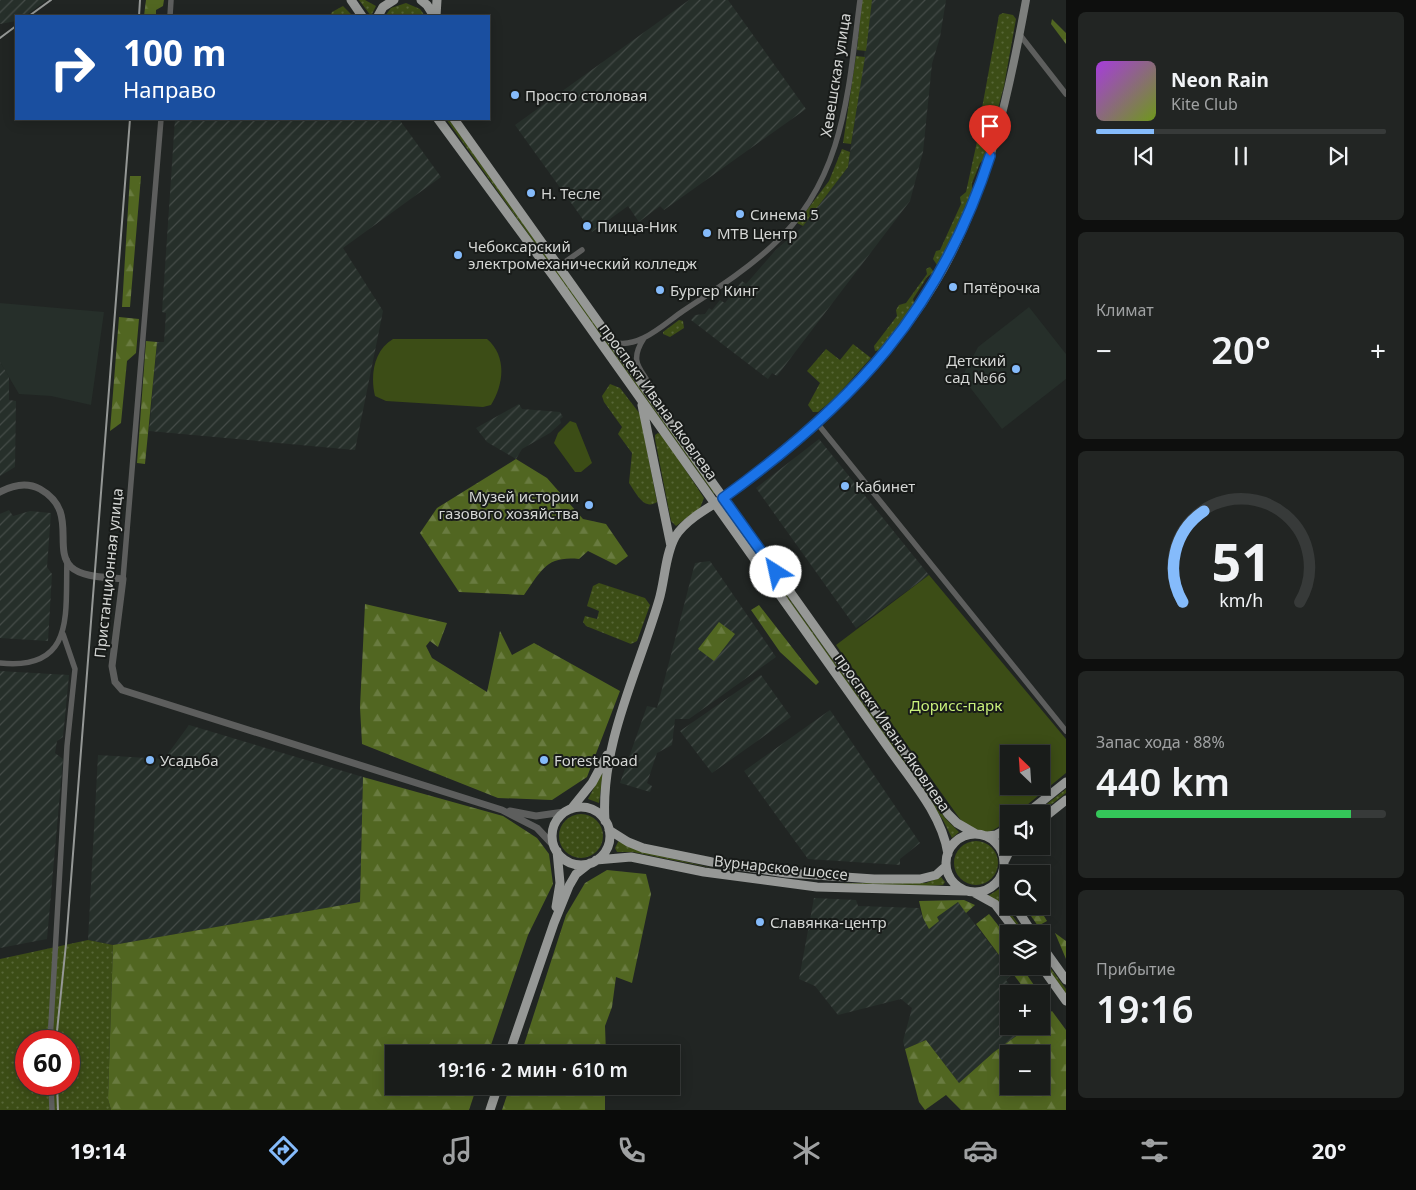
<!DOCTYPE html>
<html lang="ru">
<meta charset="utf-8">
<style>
body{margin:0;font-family:"Noto Sans",sans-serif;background:#222523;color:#f1f3f6;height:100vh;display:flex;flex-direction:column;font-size:19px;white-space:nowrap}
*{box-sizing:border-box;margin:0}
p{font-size:16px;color:#9fa1a2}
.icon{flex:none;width:28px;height:28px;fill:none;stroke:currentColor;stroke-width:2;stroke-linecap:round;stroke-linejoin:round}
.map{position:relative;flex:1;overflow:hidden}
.panel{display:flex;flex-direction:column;gap:12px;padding:12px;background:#0e0f0e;width:350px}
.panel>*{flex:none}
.guide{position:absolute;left:15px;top:15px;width:475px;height:105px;border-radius:0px;box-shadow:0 2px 12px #0003,0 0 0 1px #373a39;background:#1a4fa0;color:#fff;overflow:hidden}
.needle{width:32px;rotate:335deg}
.buttons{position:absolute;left:1000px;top:745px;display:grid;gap:10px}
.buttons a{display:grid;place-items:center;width:50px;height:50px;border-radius:0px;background:#191c1a;box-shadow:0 2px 12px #0003,0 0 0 1px #373a39;font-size:25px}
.speed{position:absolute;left:15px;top:1030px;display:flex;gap:10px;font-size:25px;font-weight:700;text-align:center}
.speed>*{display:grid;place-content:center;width:65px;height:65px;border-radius:50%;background:#191c1a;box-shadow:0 2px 12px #0003,0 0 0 1px #373a39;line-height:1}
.speed .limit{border:8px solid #d22;background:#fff;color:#111}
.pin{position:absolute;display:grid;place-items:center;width:42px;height:42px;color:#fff;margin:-51px -21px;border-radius:50% 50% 50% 0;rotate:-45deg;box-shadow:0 0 5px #0007}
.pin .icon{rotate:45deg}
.me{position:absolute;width:55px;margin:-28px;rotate:325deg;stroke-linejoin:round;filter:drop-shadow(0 0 4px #0008)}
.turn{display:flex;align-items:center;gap:18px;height:105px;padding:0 25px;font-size:22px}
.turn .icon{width:65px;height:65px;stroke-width:2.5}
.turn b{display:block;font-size:35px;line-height:42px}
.big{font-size:38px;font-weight:600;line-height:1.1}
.panel .tile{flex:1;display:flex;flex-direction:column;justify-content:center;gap:8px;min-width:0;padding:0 18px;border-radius:8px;background:#222523}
.panel .dial{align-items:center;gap:0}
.dial svg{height:130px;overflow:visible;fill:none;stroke:#373a39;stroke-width:7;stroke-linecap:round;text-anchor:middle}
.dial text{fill:#f1f3f6;stroke:none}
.song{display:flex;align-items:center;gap:15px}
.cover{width:60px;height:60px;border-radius:8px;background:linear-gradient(135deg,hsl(280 70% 55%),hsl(80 70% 35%))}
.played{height:5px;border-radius:2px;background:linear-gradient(90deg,#85bbfb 20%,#373a39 20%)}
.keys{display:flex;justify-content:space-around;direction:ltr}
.heat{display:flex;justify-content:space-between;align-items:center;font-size:28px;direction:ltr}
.charge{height:8px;border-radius:4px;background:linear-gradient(90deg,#34c759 88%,#373a39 0)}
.trip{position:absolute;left:385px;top:1045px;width:295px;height:50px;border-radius:0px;background:#191c1a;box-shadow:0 2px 12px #0003,0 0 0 1px #373a39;font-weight:600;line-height:50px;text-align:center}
.dock{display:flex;height:80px;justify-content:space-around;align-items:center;background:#0a0b0a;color:#9fa1a2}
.dock .icon{width:35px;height:35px}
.dock .selected{color:#85bbfb}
.dock b{font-size:22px;color:#f1f3f6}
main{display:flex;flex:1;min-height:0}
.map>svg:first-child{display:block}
.built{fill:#262f2a}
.industrial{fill:url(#industrial-furrows)}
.grass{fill:url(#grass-dots);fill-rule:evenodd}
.forest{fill:url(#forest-firs);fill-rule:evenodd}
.park{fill:#3c4d16;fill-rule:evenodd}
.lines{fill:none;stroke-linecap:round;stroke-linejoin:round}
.minor{stroke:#5d5e5d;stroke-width:5.5}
.tertiary{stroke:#5d5e5d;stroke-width:7}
.secondary{stroke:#7d7f7d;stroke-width:8}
.primary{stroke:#969896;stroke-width:9}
.rail{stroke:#959896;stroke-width:2}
.route-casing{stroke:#114b97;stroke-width:12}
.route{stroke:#1a73e8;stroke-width:9}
.poi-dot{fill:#85bbfb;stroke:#181b19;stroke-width:2}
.labels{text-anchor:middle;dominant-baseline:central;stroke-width:4;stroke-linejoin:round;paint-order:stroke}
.street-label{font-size:15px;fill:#d4d6d4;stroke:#181b19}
.poi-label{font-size:15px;fill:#d4d6d4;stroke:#181b19;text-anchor:start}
.park-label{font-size:15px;fill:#c9f17b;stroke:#181b19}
</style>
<main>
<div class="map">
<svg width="1066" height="1110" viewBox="0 0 1066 1110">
<defs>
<pattern id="industrial-furrows" width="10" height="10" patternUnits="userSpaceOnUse" patternTransform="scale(1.25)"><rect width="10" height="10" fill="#262f2a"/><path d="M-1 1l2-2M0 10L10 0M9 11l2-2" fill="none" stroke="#454c48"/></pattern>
<pattern id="grass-dots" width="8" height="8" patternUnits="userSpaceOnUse" patternTransform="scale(1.25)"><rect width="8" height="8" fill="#3c4d16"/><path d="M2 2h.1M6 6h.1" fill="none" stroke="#576637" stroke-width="1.8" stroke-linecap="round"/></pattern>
<pattern id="forest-firs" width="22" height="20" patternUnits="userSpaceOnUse" patternTransform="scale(1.25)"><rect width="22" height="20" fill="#516621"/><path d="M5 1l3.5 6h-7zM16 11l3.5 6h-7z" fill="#697b40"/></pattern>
</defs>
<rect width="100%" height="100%" fill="#212523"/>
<!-- built -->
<path class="built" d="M0 303 104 312 91 405 51 396 19 394 0 362Z
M1029 307 1066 354V379L1002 429 962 377 978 347Z"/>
<!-- industrial -->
<path class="industrial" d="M0 0H47L25 16H16V21L0 24Z
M689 0H728L806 109 664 210 660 206 639 222 628 206 592 232 515 125Z
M872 0H946L940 37 932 64 923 152 910 201 777 376 772 373 768 379 691 320 695 315 705 314 709 308 712 310 720 300 725 303 742 281 746 284 776 250 803 226 848 167Z
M175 119H399L441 177 343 248 383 311 355 450 149 431 157 342H164L166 313 162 312Z
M0 362 9 377V400L16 401 15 467 0 476Z
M519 404 522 409 560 412 563 417 560 419 561 423 550 433 522 449 516 459 487 442 476 428Z
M819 439 929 575 856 628 756 488Z
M9 510 13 516 30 511 51 513 47 567 52 574 48 641 0 638V514Z
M710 561 776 657 689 719H675L672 745 657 753 647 783 652 786 650 792 620 783 647 706 657 708 695 563Z
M0 671 69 675 63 737 57 741 55 753 63 759 47 939 0 948Z
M761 675 791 717 712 773 680 731Z
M830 710 920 843 900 859V865L808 859 744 771Z
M189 725 363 777 360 902 113 945 88 940 98 755 164 759Z
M814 898 856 900 858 906 919 908 923 918 936 917 958 902 1013 974 1006 980 1017 994H1009V1026H1030L994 1052 959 1083 926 1040 905 1049 903 1041 912 1008 901 999 838 1015 815 986 799 979Z"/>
<!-- grass -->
<path class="grass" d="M359 0H365L376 6 371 16Z
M862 0H872L866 51 857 50Z
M406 3 420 9 425 16H385L391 8Z
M343 6 353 16H330L332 12Z
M1003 13 1013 15 1016 19 1004 86 992 131 989 134 978 130 999 15Z
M856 56 865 57 851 144 843 143Z
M446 119H449L716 493 714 494Z
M978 137 988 140 990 145 986 157 980 163 972 183V194L943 260 940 264 937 265 933 259 936 251 940 250 961 204 960 197 966 192Z
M842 149 850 152 848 167 803 226 797 223 829 181Z
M930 267 934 272 927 277 913 299 915 305 880 350 875 351 874 346 897 316 896 310 899 305 906 303 927 274 926 269Z
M679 320 683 321 684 328 670 337 663 334V332Z
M853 344 871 358 834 399 818 412H813L808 405 820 383 807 371 826 349 840 360Z
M610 384 620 388 640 414 657 502C644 511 636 493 629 483L632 453 618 434 622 427 604 402 602 396Z
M658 433 663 436 704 498 700 508 676 526 671 521 655 439V435Z
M724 507 945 818 959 832 952 838 943 820 722 508Z
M599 583 645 598 650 605 637 641 631 644 586 626 583 622 585 616 597 619 599 611 587 606 593 586Z
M603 771 599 803 588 799Z
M1066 789V793L1039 814H1034Z
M559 836a22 22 0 1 1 44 0a22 22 0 1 1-44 0Z
M619 840 657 855 717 869 633 852H617L615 848Z
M954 863a22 22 0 1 1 44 0a22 22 0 1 1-44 0Z
M941 877 945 882 943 885 906 887 832 883H926Z
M999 889 1006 907 1026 934H1022L988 896Z
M88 940 113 945 108 1099 111 1110H0V959ZM26 1041H69V1084H26Z
M1041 955 1066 989V995L1041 961Z"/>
<!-- forest -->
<path class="forest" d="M146 0H164L163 6 156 10V16H144Z
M1052 19 1066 33V44L1051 24Z
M130 176H141L130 307H122Z
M119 317 139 319 136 353 127 361 121 423 110 431Z
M146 341 157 342 145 464 137 463Z
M516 459 547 478 583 519 606 524 628 556 616 565 588 551 579 559C546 556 542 570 524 595L459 592 420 533 437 508Z
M365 604 447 623 438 647 430 641 426 646 432 658 487 692 500 631 512 655 534 643 620 691 587 777 552 800 498 798 362 744 360 707Z
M759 605 819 682 816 685 780 652 751 610Z
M719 622 735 634 714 661 698 649Z
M363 777 503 816 537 838 549 854 553 884 528 935 488 1054H394V1086H477L469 1110H111L108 1099 113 945 360 902Z
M607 870 646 874 651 894 632 983 616 977 612 1007 605 1026 606 1054H521L566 915 585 883Z
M964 900 975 905 966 913 958 902 937 917 939 921 929 929 923 918 919 901Z
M1024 906H1038L1047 921 1038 926Z
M989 914C1006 934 1009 940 1009 966H1021L1040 994H1028L976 924Z
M1055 933 1066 941V959Z
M1052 1011 1066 1030V1110H961L946 1095 925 1110 919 1102 905 1049 926 1040 959 1083 994 1052 1030 1026H1041V1018ZM1009 1054H1041V1086H1009Z
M510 1086H605V1110H502Z"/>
<!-- park -->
<path class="park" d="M393 339H487C507 356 504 384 491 405L483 407 386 401 375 396C370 375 374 350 393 339Z
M570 421 576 423 592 463 581 472H575L554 443 558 433Z
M929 575 1066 739V773L1016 814H1009V819C988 836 979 839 960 819L836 645ZM1009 754H1041V786H1009Z"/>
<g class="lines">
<!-- minor -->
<path class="minor" d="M170 16 171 0
M1020 35 1066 94
M558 267 582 250
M644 338C624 369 650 371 656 401
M613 342C638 350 664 324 683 311 713 291 745 271 772 246 845 180 848 91 860 0
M817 423 1066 731
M123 579 161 119
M0 663C76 671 65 613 67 560
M50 1041 67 746 75 669 63 634
M51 1084 52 1110"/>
<!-- tertiary -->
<path class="tertiary" d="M0 492C13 485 27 482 40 489 79 511 52 548 71 567 83 578 108 577 123 579L112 666 115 682 122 690 502 810 537 828 555 847
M510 811 536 816 564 812"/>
<!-- secondary -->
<path class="secondary" d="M723 498C809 436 890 364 943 270 989 187 1009 93 1026 0"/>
<!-- primary -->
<path class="primary" d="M351 0 362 16
M421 0 427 5 434 16
M378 16 383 7 394 0
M436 16 437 0
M438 119 554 277 887 746C910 779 942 814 948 854
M454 119 948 814 957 823 976 834
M642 405 671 546
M552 836a29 29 0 1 1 58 0a29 29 0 1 1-58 0Z
M571 809 592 783 607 755
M1026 814 1066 782
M1041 820 1066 800
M605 821C600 745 638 672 659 600 665 580 665 555 675 537 684 522 704 510 719 501
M609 830 628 842 643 848 712 862 786 873 874 879H920L936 875 946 866
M946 863a29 29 0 1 1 58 0a29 29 0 1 1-58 0Z
M987 836 996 835 1009 828
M596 860 631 857 704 872 817 887 965 891
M1005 860 1012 846
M1004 874 1009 894
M975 893 995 904 1018 934
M1015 906 1033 934
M556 907 560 883 557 851
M1041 945 1066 980
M1041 966 1066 1001
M509 1054 554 923 569 886 576 874 590 863
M490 1110 498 1086"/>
<!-- rail -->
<path class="rail" d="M29 16 51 0
M139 16 140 0
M0 38 16 26
M56 1041 66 944 130 119
M57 1084 58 1110"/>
</g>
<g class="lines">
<!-- route casing -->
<g class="route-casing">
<path id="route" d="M776 572 723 498C853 404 940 311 990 156"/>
</g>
<!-- route -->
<use href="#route" class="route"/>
</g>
<!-- markers -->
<g class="poi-dot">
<circle cx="515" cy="95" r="5"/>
<circle cx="531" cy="193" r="5"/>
<circle cx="740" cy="214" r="5"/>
<circle cx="587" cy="226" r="5"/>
<circle cx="707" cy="233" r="5"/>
<circle cx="458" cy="255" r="5"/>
<circle cx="953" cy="287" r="5"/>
<circle cx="660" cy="290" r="5"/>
<circle cx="1016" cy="369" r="5"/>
<circle cx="845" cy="486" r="5"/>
<circle cx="589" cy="505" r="5"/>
<circle cx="150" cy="760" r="5"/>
<circle cx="544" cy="760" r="5"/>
<circle cx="760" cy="922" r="5"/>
</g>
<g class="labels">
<!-- street labels -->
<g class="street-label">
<text transform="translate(835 75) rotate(-81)">Хевешская улица</text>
<text transform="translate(659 401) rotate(54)">проспект Ивана Яковлева</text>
<text transform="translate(108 573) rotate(-84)">Пристанционная улица</text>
<text transform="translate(893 732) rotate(55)">проспект Ивана Яковлева</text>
<text transform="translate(781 867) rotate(6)">Вурнарское шоссе</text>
</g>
<!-- poi labels -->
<g class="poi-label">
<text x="525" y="95">Просто столовая</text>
<text x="541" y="193">Н. Тесле</text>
<text x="750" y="214">Синема 5</text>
<text x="597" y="226">Пицца-Ник</text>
<text x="717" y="233">МТВ Центр</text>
<text x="468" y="246">Чебоксарский<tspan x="468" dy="17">электромеханический колледж</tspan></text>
<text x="963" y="287">Пятёрочка</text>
<text x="670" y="290">Бургер Кинг</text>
<text x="1006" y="360" text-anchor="end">Детский<tspan x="1006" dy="17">сад №66</tspan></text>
<text x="855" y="486">Кабинет</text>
<text x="579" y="496" text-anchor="end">Музей истории<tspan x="579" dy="17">газового хозяйства</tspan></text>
<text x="160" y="760">Усадьба</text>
<text x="554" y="760">Forest Road</text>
<text x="770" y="922">Славянка-центр</text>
</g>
<!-- park labels -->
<g class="park-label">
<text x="956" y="705">Дорисс-парк</text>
</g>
</g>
</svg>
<div class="buttons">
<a><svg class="needle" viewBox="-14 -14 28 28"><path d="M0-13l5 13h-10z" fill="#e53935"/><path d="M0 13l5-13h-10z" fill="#9fa1a2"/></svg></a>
<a><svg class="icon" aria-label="sound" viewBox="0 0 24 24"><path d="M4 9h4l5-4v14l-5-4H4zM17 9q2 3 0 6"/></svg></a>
<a><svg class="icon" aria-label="search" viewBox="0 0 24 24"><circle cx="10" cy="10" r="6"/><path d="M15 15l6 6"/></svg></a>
<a><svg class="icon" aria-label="layers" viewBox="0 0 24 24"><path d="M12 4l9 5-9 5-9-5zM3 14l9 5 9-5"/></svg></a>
<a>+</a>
<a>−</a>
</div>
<div class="speed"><div class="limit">60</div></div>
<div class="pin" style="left:990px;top:156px;background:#d93025"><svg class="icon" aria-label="arrive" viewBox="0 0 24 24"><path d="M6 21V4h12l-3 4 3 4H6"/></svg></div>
<svg class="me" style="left:776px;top:572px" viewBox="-20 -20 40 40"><circle r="19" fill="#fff"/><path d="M0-13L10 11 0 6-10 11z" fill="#1a73e8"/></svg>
<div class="trip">19:16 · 2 мин · 610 m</div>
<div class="guide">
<div class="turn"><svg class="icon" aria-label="right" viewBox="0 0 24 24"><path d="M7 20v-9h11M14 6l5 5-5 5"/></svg><div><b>100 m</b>Направо</div></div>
</div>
</div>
<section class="panel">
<div class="tile">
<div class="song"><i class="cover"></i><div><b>Neon Rain</b><p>Kite Club</p></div></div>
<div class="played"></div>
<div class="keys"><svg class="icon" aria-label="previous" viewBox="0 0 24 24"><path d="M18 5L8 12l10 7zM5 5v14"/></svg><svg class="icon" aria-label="pause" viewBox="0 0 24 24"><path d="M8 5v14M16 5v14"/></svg><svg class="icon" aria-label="next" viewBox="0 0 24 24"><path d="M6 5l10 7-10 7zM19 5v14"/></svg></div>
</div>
<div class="tile"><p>Климат</p>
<div class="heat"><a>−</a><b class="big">20°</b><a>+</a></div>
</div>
<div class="tile dial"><svg viewBox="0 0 100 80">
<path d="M14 69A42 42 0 1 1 86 69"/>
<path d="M14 69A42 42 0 0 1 27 13" stroke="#85bbfb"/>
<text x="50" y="56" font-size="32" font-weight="700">51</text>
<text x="50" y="72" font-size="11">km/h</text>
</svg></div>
<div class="tile"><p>Запас хода · 88%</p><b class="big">440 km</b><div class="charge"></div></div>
<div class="tile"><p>Прибытие</p><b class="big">19:16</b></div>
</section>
</main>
<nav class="dock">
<b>19:14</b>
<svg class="icon selected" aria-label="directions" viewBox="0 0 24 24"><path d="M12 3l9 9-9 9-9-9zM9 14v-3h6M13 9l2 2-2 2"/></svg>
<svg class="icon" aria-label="music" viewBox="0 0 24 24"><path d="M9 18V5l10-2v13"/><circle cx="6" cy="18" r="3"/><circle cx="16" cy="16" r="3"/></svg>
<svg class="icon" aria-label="phone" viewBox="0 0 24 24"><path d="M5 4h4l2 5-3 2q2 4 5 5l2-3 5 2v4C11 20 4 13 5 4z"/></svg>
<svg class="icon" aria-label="climate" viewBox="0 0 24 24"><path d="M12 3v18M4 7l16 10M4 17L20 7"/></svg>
<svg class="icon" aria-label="car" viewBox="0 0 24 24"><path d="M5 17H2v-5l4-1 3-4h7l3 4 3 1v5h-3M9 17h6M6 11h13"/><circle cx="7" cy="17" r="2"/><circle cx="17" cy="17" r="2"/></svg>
<svg class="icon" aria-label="filters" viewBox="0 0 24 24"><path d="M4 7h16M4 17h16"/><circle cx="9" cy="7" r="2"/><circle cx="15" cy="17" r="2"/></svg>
<b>20°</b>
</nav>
